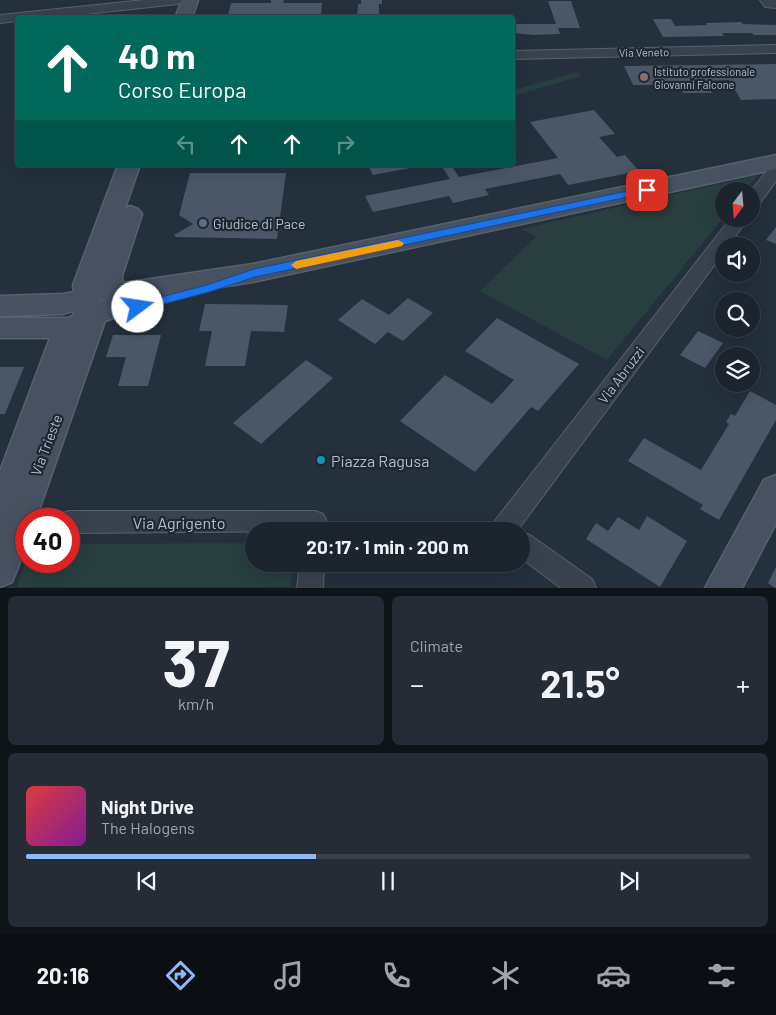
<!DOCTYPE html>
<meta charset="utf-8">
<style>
body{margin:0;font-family:Barlow,sans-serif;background:#252c36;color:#f1f3f6;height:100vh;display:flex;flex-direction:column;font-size:19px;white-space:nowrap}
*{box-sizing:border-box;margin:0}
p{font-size:16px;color:#a0a4aa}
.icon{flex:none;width:28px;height:28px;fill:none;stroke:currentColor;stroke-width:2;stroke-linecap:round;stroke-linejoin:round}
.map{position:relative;height:588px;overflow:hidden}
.details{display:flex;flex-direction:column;gap:8px;padding:8px;background:#0f1419;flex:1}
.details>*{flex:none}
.banner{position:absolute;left:15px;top:15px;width:500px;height:152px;border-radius:5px;box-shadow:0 5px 20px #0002,0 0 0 1px #3a414a;background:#00695c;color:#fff;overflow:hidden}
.needle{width:32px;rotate:196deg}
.fabs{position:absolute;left:715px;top:182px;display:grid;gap:10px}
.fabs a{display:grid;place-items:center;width:45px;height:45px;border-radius:50%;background:#1c242e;box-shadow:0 5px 20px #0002,0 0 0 1px #3a414a;font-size:25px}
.speed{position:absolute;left:15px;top:508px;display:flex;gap:10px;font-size:25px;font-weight:700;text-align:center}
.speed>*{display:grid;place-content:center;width:65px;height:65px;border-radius:50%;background:#1c242e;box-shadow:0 5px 20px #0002,0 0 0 1px #3a414a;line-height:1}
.speed .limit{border:8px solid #d22;background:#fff;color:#111}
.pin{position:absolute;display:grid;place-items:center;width:42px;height:42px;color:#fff;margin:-21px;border-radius:10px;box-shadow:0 2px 8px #0006}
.me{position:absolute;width:55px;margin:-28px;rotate:76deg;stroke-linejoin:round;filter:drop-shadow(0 0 4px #0008)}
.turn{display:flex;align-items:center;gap:18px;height:105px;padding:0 20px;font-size:22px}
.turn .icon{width:65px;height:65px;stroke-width:2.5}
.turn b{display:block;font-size:35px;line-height:42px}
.lanes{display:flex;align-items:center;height:48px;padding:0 20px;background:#0003;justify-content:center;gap:25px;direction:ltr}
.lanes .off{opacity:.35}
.big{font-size:38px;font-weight:700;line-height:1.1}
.details .widget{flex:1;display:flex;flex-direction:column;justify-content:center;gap:8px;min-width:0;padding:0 18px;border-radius:8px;background:#252c36}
.details .dial{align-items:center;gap:0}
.dial b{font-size:65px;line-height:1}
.song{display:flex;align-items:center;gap:15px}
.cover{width:60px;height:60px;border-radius:8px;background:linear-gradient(135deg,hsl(0 70% 55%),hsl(290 70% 35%))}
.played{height:5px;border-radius:2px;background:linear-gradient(90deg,#8eb9f4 40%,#3a414a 40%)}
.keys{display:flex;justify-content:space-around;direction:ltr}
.heat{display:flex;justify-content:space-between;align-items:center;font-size:28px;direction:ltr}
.details .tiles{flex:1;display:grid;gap:8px;grid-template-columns:1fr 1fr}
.widget:last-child{grid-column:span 2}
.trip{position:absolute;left:245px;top:522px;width:285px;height:50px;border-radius:25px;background:#1c242e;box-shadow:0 5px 20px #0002,0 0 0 1px #3a414a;font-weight:700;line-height:50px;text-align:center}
.tab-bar{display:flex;height:80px;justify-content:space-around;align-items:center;background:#0b0e12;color:#a0a4aa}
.tab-bar .icon{width:35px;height:35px}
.tab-bar .current{color:#8eb9f4}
.tab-bar b{font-size:22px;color:#f1f3f6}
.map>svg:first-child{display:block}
.green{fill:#283e3f}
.building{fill:#4b5766}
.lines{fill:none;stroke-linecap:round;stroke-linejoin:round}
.street-casing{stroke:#57606b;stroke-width:2}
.secondary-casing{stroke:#57606b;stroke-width:3}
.street{fill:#39424d;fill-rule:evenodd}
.secondary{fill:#475160;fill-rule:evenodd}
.route{fill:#1a73e8;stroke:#114b97}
.slow{fill:#f59e0b}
.education-dot{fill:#8d6e63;stroke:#1e2732;stroke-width:2}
.service-dot{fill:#5c6f8a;stroke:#1e2732;stroke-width:2}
.culture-dot{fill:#0f9aa8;stroke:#1e2732;stroke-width:2}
.labels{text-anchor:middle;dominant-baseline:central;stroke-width:4.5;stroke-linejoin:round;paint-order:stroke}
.far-street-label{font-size:11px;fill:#b5bdc8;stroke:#1e2732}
.far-poi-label{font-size:11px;fill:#b5bdc8;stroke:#1e2732;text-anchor:start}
.poi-label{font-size:14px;fill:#b5bdc8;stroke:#1e2732;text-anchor:start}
.street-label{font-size:14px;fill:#b5bdc8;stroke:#1e2732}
.near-poi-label{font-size:16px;fill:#b5bdc8;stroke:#1e2732;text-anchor:start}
.near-street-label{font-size:16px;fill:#b5bdc8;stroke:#1e2732}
</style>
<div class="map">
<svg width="776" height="588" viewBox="0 0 776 588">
<rect width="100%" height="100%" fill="#25303d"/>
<!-- green -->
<path class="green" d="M576 72 582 76 513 96V90Z
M758 175 745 191H724V217L607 360 480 291 536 237 521 229Z
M254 543V564H292L291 587H17L26 561H69V544Z"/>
<!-- building -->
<path class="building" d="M271 0H284L283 3H322L321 18H224V15H228L231 3H271Z
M361 0H382V4H379V18H357L358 4H361Z
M548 1H571L580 28H558L560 34 534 35 512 33V24H556Z
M653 19H671L675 26 707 25 706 23 741 22 743 24 776 25V35H754L752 33H722L724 36 663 37Z
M776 64V99L741 100 729 80 705 81 712 93H683L678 85H633L624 66Z
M594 110 615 134 599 137 617 157 625 155 639 171 568 185 560 174 485 189 489 195 453 203 449 196 373 212 365 196 450 179 441 165H451L459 177 558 158 530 122Z
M368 165H420L421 166 373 175Z
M190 173H286L277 239 176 237 174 235 193 224 179 215Z
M776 227V244L766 240Z
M408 298 433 313 403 341 388 332 375 344 338 320 362 299 389 315Z
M205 304 288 305 284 332 251 331 245 366H205L212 331H199Z
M497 318 579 364 538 411 531 407 475 472 400 421 445 375 492 404 514 380 465 351Z
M698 331 723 343 705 368 680 355Z
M113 335H161L148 386H118L126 357H106Z
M306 360 333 378 261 444 233 423Z
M0 367H24L5 414H0Z
M750 391 776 405V420L719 520 700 509 703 505 628 461 644 438 701 470 729 424 726 422 731 414 735 416Z
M647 516 687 541 660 587 586 539 596 523 608 531 618 517 639 530Z
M776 567V588H775L768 583Z"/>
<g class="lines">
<!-- street casing -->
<g class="street-casing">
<path id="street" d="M144 0H184L178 4 49 18H18V21L0 23V15Z
M760 0H776V8L765 7Z
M776 45V53L512 59V51Z
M776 165V181L757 207 751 208V191L770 167Z
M730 219H748L728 246H724V252L517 531H491L494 522Z
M69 511H315L323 514 327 522 326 531 69 533V519H58L61 514Z
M521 532 530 535 592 579 596 588H561L521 558Z
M300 564H324L323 588H297Z"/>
</g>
<!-- secondary casing -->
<g class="secondary-casing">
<path id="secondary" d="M182 0H198L192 18H175Z
M776 155V169L253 282 129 301 119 316 105 321 36 519H26C26 546 23 557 12 582L0 587V471L50 338H0V318H68L75 315 72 311 63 314 0 316V296L63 294 74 292 73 285 118 165H140L125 208 130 206 138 209 142 214 122 276 123 283 253 264ZM101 299H104L97 303Z
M776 475V523L742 588H705L764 480Z"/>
</g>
<!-- street -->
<use href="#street" class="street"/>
<!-- secondary -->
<use href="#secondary" class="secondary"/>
</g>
<!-- route -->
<path class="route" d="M647 187 651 188V192L255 277 209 292 138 311 132 307 134 304 207 285 254 269Z"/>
<!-- slow -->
<path class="slow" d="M398 240 404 243 402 246 296 269 291 265 296 261Z"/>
<!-- markers -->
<circle class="education-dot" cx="644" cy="77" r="5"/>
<circle class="service-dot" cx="203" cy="223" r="5"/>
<circle class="culture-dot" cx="321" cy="460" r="5"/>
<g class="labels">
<!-- far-street labels -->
<g class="far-street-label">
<text transform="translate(644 52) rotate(-1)">Via Veneto</text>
</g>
<!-- far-poi labels -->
<g class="far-poi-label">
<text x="654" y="71">Istituto professionale<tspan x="654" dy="13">Giovanni Falcone</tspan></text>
</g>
<!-- poi labels -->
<g class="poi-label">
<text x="213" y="223">Giudice di Pace</text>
</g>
<!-- street labels -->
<g class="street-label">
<text transform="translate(621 375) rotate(-53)">Via Abruzzi</text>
<text transform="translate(46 445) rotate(-69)">Via Trieste</text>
</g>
<!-- near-poi labels -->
<g class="near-poi-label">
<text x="331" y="460">Piazza Ragusa</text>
</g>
<!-- near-street labels -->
<g class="near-street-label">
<text x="179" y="522">Via Agrigento</text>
</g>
</g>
</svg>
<div class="fabs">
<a><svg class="needle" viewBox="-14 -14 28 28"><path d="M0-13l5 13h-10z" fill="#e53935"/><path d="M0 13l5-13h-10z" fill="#a0a4aa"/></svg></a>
<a><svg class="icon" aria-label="sound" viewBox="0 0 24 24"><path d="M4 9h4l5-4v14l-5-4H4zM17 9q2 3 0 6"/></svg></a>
<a><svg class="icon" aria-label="search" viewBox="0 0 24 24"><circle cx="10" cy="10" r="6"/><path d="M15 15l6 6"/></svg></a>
<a><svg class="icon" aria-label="layers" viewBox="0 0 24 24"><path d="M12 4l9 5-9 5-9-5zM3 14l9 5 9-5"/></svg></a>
</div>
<div class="speed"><div class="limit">40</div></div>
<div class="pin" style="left:647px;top:190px;background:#d93025"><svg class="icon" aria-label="arrive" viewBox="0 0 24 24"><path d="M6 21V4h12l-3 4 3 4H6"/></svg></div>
<svg class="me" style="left:138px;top:307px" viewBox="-20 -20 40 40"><circle r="19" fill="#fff"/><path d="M0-13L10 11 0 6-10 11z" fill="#1a73e8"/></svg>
<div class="trip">20:17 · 1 min · 200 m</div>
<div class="banner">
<div class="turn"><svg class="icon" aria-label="ahead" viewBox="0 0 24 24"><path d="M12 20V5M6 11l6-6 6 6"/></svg><div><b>40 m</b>Corso Europa</div></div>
<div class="lanes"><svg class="icon off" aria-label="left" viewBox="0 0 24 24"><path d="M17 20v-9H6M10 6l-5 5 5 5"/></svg><svg class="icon" aria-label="ahead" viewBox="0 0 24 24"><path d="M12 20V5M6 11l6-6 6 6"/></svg><svg class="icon" aria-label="ahead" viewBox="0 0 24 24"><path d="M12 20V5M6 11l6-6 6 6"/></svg><svg class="icon off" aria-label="right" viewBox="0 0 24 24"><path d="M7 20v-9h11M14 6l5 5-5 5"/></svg></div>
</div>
</div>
<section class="details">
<div class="tiles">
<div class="widget dial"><b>37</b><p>km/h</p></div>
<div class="widget"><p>Climate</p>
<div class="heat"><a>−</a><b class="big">21.5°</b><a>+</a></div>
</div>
<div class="widget">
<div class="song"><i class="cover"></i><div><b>Night Drive</b><p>The Halogens</p></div></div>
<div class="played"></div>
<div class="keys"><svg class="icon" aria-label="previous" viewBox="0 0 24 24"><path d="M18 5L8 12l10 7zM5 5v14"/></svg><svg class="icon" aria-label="pause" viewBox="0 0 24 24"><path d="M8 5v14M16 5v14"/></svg><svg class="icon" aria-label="next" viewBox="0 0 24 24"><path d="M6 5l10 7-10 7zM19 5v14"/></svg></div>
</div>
</div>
</section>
<nav class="tab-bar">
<b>20:16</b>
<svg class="icon current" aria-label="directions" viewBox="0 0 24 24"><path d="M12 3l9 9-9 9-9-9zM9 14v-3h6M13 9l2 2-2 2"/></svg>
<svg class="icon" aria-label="music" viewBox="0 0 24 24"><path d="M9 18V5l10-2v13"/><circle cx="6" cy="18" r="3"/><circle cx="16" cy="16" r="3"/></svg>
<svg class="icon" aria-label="phone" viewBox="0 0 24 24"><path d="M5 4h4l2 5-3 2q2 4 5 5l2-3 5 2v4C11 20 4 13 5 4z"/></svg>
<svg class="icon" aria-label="climate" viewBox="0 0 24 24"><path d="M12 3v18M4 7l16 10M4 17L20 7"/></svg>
<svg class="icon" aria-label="car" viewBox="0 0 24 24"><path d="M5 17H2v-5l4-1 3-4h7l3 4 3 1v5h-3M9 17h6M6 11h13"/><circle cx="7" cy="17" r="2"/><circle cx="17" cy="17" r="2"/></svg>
<svg class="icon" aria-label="filters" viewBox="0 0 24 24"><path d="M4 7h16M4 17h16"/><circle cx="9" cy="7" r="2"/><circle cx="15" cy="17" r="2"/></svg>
</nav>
